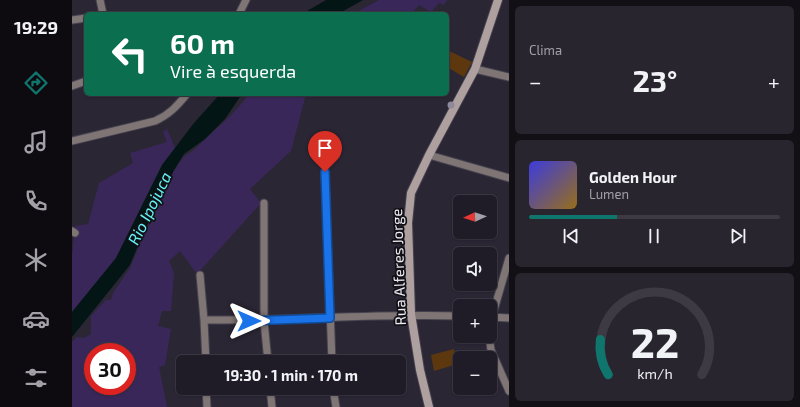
<!DOCTYPE html>
<html lang="pt">
<meta charset="utf-8">
<style>
body{margin:0;font-family:"Exo 2",sans-serif;background:#28252f;color:#f1f3f6;height:100vh;display:flex;flex-direction:column;font-size:15px;white-space:nowrap}
*{box-sizing:border-box;margin:0}
p{font-size:13px;color:#a2a1a7}
.icon{flex:none;width:22px;height:22px;fill:none;stroke:currentColor;stroke-width:2;stroke-linecap:round;stroke-linejoin:round}
.map{position:relative;flex:1;overflow:hidden}
.side{display:flex;flex-direction:column;gap:6px;padding:6px;background:#120f15;width:291px}
.side>*{flex:none}
.guide{position:absolute;left:12px;top:12px;width:365px;height:84px;border-radius:6px;box-shadow:0 1px 3px #0004,0 0 0 1px #3d3a44;background:#0b6e4f;color:#fff;overflow:hidden}
.needle{width:26px;rotate:267deg}
.tools{position:absolute;left:381px;top:195px;display:grid;gap:8px}
.tools a{display:grid;place-items:center;width:44px;height:44px;border-radius:6px;background:#201c27;box-shadow:0 1px 3px #0004,0 0 0 1px #3d3a44;font-size:20px}
.speed{position:absolute;left:12px;top:343px;display:flex;gap:8px;font-size:20px;font-weight:700;text-align:center}
.speed>*{display:grid;place-content:center;width:52px;height:52px;border-radius:50%;background:#201c27;box-shadow:0 1px 3px #0004,0 0 0 1px #3d3a44;line-height:1}
.speed .limit{border:6px solid #d22;background:#fff;color:#111}
.pin{position:absolute;display:grid;place-items:center;width:34px;height:34px;color:#fff;margin:-41px -17px;border-radius:50% 50% 50% 0;rotate:-45deg;box-shadow:0 0 4px #0007}
.pin .icon{rotate:45deg}
.me{position:absolute;width:44px;margin:-22px;rotate:90deg;stroke-linejoin:round;filter:drop-shadow(0 0 3px #0008)}
.turn{display:flex;align-items:center;gap:14px;height:84px;padding:0 20px;font-size:18px}
.turn .icon{width:52px;height:52px;stroke-width:2.5}
.turn b{display:block;font-size:28px;line-height:34px}
.big{font-size:30px;font-weight:700;line-height:1.1}
.side .card{flex:1;display:flex;flex-direction:column;justify-content:center;gap:6px;min-width:0;padding:0 14px;border-radius:6px;background:#28252f}
.side .dial{align-items:center;gap:0}
.dial svg{height:104px;overflow:visible;fill:none;stroke:#3d3a44;stroke-width:7;stroke-linecap:round;text-anchor:middle}
.dial text{fill:#f1f3f6;stroke:none}
.song{display:flex;align-items:center;gap:12px}
.cover{width:48px;height:48px;border-radius:6px;background:linear-gradient(135deg,hsl(240 70% 55%),hsl(40 70% 35%))}
.played{height:4px;border-radius:2px;background:linear-gradient(90deg,#0f766e 35%,#3d3a44 35%)}
.keys{display:flex;justify-content:space-around;direction:ltr}
.heat{display:flex;justify-content:space-between;align-items:center;font-size:22px;direction:ltr}
.trip{position:absolute;left:104px;top:355px;width:230px;height:40px;border-radius:6px;background:#201c27;box-shadow:0 1px 3px #0004,0 0 0 1px #3d3a44;font-weight:700;line-height:40px;text-align:center}
main{display:flex;flex:1;min-height:0}
.dock{display:flex;flex-direction:column;width:72px;justify-content:space-around;align-items:center;background:#0d0b10;color:#a2a1a7}
.dock .icon{width:28px;height:28px}
.dock .current{color:#0f766e}
.dock b{font-size:18px;color:#f1f3f6}
.map>svg:first-child{display:block}
.green{fill:#3a2759;fill-rule:evenodd}
.water{fill:#031515}
.building{fill:#5d380f}
.lines{fill:none;stroke-linecap:round;stroke-linejoin:round}
.street-casing{stroke:#46424f;stroke-width:9}
.secondary-casing{stroke:#46424f;stroke-width:10}
.street{stroke:#7e7574;stroke-width:7}
.secondary{stroke:#aea09f;stroke-width:8}
.tree{fill:#8f899b}
.route-casing{stroke:#114b97;stroke-width:10}
.route{stroke:#1a73e8;stroke-width:7}
.labels{text-anchor:middle;dominant-baseline:central;stroke-width:3.5;stroke-linejoin:round;paint-order:stroke}
.street-label{font-size:15px;fill:#eeebf4;stroke:#121116}
.water-label{font-size:16px;font-style:italic;fill:#63f5f7;stroke:#121116}
</style>
<main>
<nav class="dock">
<b>19:29</b>
<svg class="icon current" aria-label="directions" viewBox="0 0 24 24"><path d="M12 3l9 9-9 9-9-9zM9 14v-3h6M13 9l2 2-2 2"/></svg>
<svg class="icon" aria-label="music" viewBox="0 0 24 24"><path d="M9 18V5l10-2v13"/><circle cx="6" cy="18" r="3"/><circle cx="16" cy="16" r="3"/></svg>
<svg class="icon" aria-label="phone" viewBox="0 0 24 24"><path d="M5 4h4l2 5-3 2q2 4 5 5l2-3 5 2v4C11 20 4 13 5 4z"/></svg>
<svg class="icon" aria-label="climate" viewBox="0 0 24 24"><path d="M12 3v18M4 7l16 10M4 17L20 7"/></svg>
<svg class="icon" aria-label="car" viewBox="0 0 24 24"><path d="M5 17H2v-5l4-1 3-4h7l3 4 3 1v5h-3M9 17h6M6 11h13"/><circle cx="7" cy="17" r="2"/><circle cx="17" cy="17" r="2"/></svg>
<svg class="icon" aria-label="filters" viewBox="0 0 24 24"><path d="M4 7h16M4 17h16"/><circle cx="9" cy="7" r="2"/><circle cx="15" cy="17" r="2"/></svg>
</nav>
<div class="map">
<svg width="437" height="407" viewBox="0 0 437 407">
<rect width="100%" height="100%" fill="#2b2634"/>
<!-- green -->
<path class="green" d="M307 0H375L372 5 367 3 359 12 347 5 340 13 342 14H281Z
M177 94H234L219 151 178 189 189 203 125 274 108 251 97 261 102 273 99 311H90L86 326 99 329 93 365 87 367 95 407H0V342L5 337 12 338 19 334V316L34 300H39L41 293 58 268 74 230 83 217V213C91 195 98 174 111 158 114 154 119 153 123 149 141 131 162 115 177 94ZM21 352H55V386H21Z
M95 129 103 148 90 165 44 258 0 312V256L3 226 16 224 27 183 61 163 58 153 95 142 91 132Z"/>
<!-- water -->
<path class="water" d="M254 0H291L266 14H230Z
M148 94H170L153 119 133 139 112 154 102 170 70 236 58 265 0 337V312L44 258 90 165 122 123Z"/>
<!-- building -->
<path class="building" d="M375 50 400 62 392 77 375 67Z
M382 349 385 364 362 371 359 355Z"/>
<g class="lines">
<!-- street casing -->
<g class="street-casing">
<path id="street" d="M28 0 31 14
M167 14 174 0
M0 20 14 18
M403 69 437 77
M0 86 14 81
M0 141 83 121C97 115 105 106 115 94
M357 155 437 178
M253 172 260 362
M192 203V321L196 362
M0 231 3 233
M128 275 132 320 134 362
M418 317 437 318
M132 320C218 321 303 313 388 316
M418 324 437 258
M417 336 419 350 437 391
M134 388 135 407
M198 388 200 407
M261 388 264 407"/>
</g>
<!-- secondary casing -->
<g class="secondary-casing">
<path id="secondary" d="M357 407 348 370 339 314 336 223 339 193 357 155 403 69 426 0"/>
</g>
<!-- street -->
<use href="#street" class="street"/>
<!-- secondary -->
<use href="#secondary" class="secondary"/>
</g>
<!-- trees -->
<circle class="tree" cx="379" cy="105" r="3.5"/>
<g class="lines">
<!-- route casing -->
<g class="route-casing">
<path id="route" d="M177 321 258 318 253 172"/>
</g>
<!-- route -->
<use href="#route" class="route"/>
</g>
<g class="labels">
<!-- street labels -->
<g class="street-label">
<text transform="translate(326 267) rotate(-92)">Rua Alferes Jorge</text>
</g>
<!-- water labels -->
<g class="water-label">
<text transform="translate(77 208) rotate(-64)">Rio Ipojuca</text>
</g>
</g>
</svg>
<div class="tools">
<a><svg class="needle" viewBox="-14 -14 28 28"><path d="M0-13l5 13h-10z" fill="#e53935"/><path d="M0 13l5-13h-10z" fill="#a2a1a7"/></svg></a>
<a><svg class="icon" aria-label="sound" viewBox="0 0 24 24"><path d="M4 9h4l5-4v14l-5-4H4zM17 9q2 3 0 6"/></svg></a>
<a>+</a>
<a>−</a>
</div>
<div class="speed"><div class="limit">30</div></div>
<div class="pin" style="left:253px;top:172px;background:#d93025"><svg class="icon" aria-label="arrive" viewBox="0 0 24 24"><path d="M6 21V4h12l-3 4 3 4H6"/></svg></div>
<svg class="me" style="left:177px;top:321px" viewBox="-20 -20 40 40"><path d="M0-17L14 15 0 8-14 15z" fill="#1a73e8" stroke="#fff" stroke-width="4"/></svg>
<div class="trip">19:30 · 1 min · 170 m</div>
<div class="guide">
<div class="turn"><svg class="icon" aria-label="left" viewBox="0 0 24 24"><path d="M17 20v-9H6M10 6l-5 5 5 5"/></svg><div><b>60 m</b>Vire à esquerda</div></div>
</div>
</div>
<section class="side">
<div class="card"><p>Clima</p>
<div class="heat"><a>−</a><b class="big">23°</b><a>+</a></div>
</div>
<div class="card">
<div class="song"><i class="cover"></i><div><b>Golden Hour</b><p>Lumen</p></div></div>
<div class="played"></div>
<div class="keys"><svg class="icon" aria-label="previous" viewBox="0 0 24 24"><path d="M18 5L8 12l10 7zM5 5v14"/></svg><svg class="icon" aria-label="pause" viewBox="0 0 24 24"><path d="M8 5v14M16 5v14"/></svg><svg class="icon" aria-label="next" viewBox="0 0 24 24"><path d="M6 5l10 7-10 7zM19 5v14"/></svg></div>
</div>
<div class="card dial"><svg viewBox="0 0 100 80">
<path d="M14 69A42 42 0 1 1 86 69"/>
<path d="M14 69A42 42 0 0 1 8 42" stroke="#0f766e"/>
<text x="50" y="56" font-size="32" font-weight="700">22</text>
<text x="50" y="72" font-size="11">km/h</text>
</svg></div>
</section>
</main>
